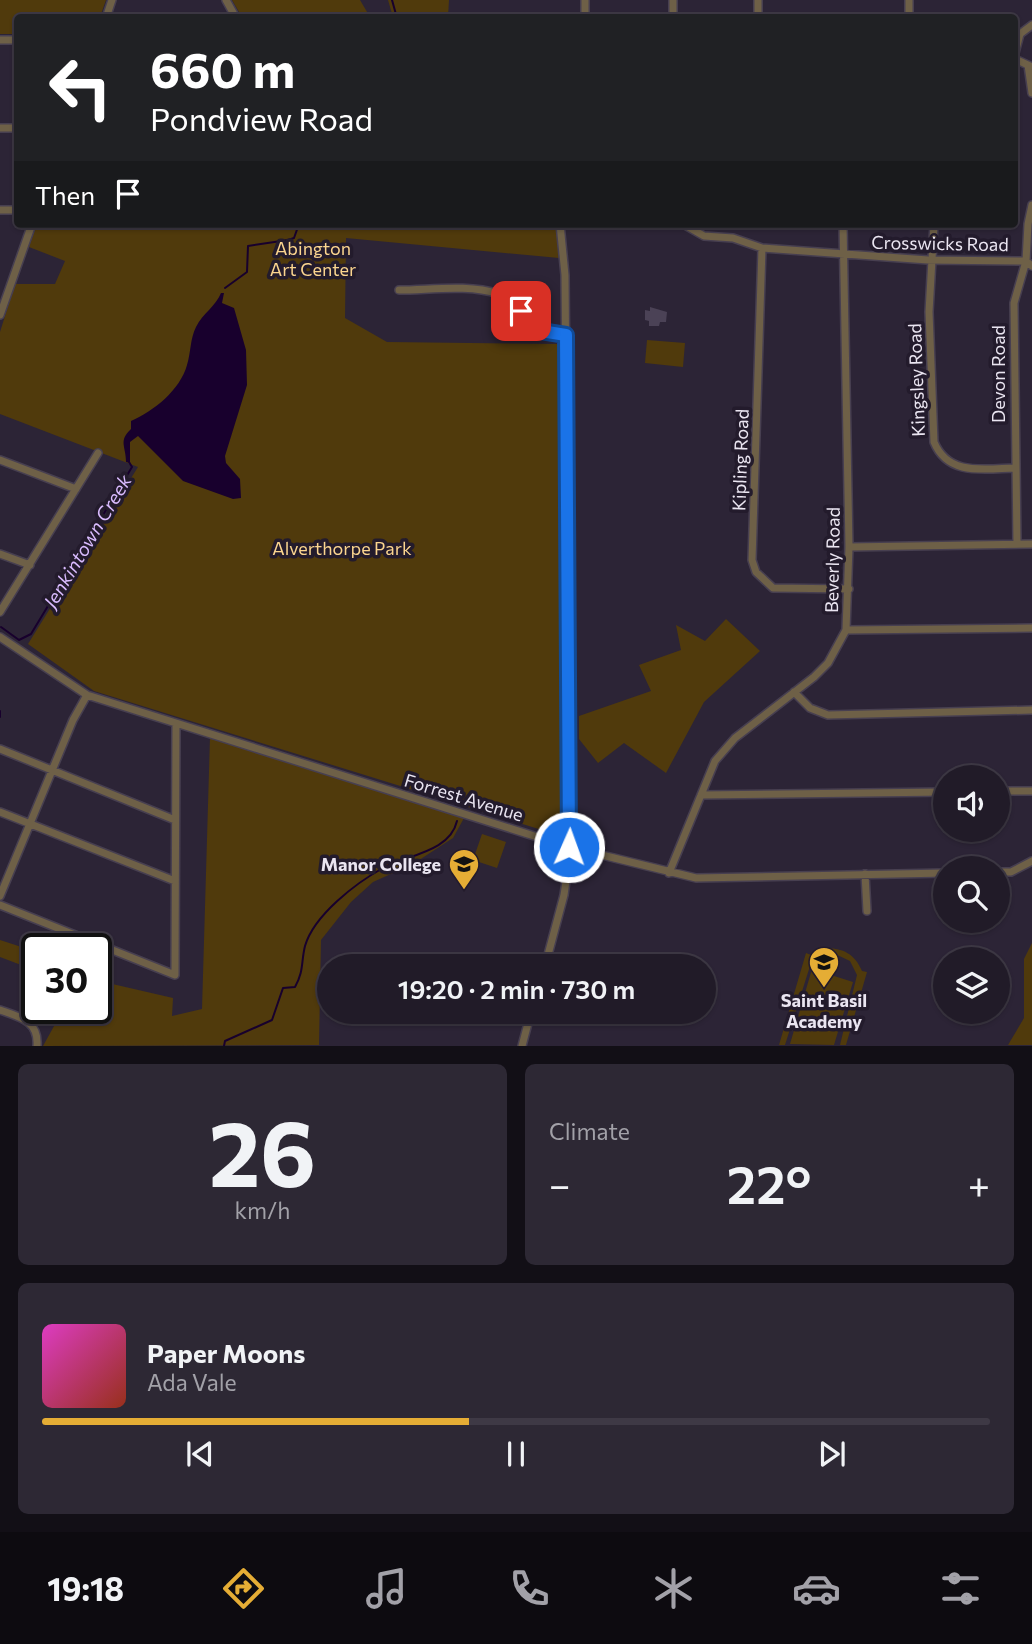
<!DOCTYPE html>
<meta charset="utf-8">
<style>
body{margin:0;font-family:Commissioner,sans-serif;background:#2d2834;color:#f1f3f6;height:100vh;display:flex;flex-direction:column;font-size:26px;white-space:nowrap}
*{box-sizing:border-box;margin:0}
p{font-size:23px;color:#a2a1a8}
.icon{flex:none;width:38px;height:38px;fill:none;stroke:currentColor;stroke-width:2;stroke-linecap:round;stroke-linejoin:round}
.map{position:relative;height:1046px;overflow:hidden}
.drawer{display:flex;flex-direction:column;gap:18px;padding:18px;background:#120f16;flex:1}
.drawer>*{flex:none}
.guide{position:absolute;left:14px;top:14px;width:1004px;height:214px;border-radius:7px;box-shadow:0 2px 5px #0004,0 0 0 2px #3e3945;background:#202124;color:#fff;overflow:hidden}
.fabs{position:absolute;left:933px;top:765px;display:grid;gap:14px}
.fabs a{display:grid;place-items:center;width:77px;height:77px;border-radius:50%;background:#211b28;box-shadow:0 2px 5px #0004,0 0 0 2px #3e3945;font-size:35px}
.speed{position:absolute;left:21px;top:933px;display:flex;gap:14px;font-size:35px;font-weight:700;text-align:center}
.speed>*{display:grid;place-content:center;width:91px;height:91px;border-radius:50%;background:#211b28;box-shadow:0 2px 5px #0004,0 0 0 2px #3e3945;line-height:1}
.speed .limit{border:4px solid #111;border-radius:10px;background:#fff;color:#111}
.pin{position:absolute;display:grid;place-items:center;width:60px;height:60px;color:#fff;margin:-30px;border-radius:14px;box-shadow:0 4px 10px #0006}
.me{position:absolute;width:77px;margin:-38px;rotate:2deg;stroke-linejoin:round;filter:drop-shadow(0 0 5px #0008)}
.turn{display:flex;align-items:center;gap:24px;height:147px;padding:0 21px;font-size:32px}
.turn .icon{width:91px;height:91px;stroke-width:2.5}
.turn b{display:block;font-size:49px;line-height:60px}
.then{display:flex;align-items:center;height:66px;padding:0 21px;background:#0003;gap:14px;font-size:26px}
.big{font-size:52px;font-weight:600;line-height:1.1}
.drawer .card{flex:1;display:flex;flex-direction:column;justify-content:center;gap:10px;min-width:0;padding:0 24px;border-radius:10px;background:#2d2834}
.drawer .dial{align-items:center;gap:0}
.dial b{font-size:91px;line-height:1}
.song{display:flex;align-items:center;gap:21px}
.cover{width:84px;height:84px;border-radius:10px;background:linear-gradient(135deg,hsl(310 70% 55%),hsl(10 70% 35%))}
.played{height:7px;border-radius:4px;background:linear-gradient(90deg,#e5ad35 45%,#3e3945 45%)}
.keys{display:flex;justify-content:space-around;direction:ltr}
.heat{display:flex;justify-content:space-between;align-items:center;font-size:38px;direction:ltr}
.drawer .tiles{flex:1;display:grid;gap:18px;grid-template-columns:1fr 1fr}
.card:last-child{grid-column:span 2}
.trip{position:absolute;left:317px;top:954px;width:399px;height:70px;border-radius:35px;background:#211b28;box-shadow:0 2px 5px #0004,0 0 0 2px #3e3945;font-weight:600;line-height:70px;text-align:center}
.tab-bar{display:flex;height:112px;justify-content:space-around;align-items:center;background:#0d0b10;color:#a2a1a8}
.tab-bar .icon{width:49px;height:49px}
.tab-bar .current{color:#e5ad35}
.tab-bar b{font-size:32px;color:#f1f3f6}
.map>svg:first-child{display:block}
.green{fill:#503a0c}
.water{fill:#18002d}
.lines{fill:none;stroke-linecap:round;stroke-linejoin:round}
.stream{stroke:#18002d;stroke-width:2}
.building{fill:#4b4256}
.minor-casing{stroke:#473f50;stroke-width:10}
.minor{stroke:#6e6047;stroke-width:7}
.route-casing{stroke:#114b97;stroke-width:18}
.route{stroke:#1a73e8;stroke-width:12}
.labels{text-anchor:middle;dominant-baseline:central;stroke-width:7;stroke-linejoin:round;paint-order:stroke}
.street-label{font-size:18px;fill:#eae5f1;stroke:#231b2c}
.park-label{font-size:18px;fill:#fbd58f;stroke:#231b2c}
.poi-label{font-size:18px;font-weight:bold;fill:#eae5f1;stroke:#231b2c;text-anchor:end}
.water-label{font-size:19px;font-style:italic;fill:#d9bbfe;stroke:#231b2c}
</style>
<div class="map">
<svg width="1032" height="1046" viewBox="0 0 1032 1046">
<rect width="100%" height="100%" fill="#2c2436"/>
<!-- green -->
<path class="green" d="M0 0H106L100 17 18 18 17 34H0Z
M232 0H360L370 17H242Z
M388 0H449L448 17H393Z
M37 224H557L559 258 346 238 345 318 387 342 558 344 562 833 558 835 94 691 28 644 138 467 0 414V332L15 284H55L65 261 29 247Z
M647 340 685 343 683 367 645 363Z
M726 619 760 651 704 702 666 773 624 743 598 763 579 739V716L651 691 639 665 681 650 676 625 705 641Z
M210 737 464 818 453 838 413 864 373 882 351 902 321 940 319 1045 43 1046 64 1008H96V965L109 971 108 983 173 998 172 1016 202 1009Z
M482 834 506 842 497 868 473 860Z
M0 940 37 952V971L0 957Z
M1032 943V1045H1008L1024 1018V959Z
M825 948C843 948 855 954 862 971L867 972 846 1045H840L857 975 850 961 833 953 811 963 785 1045H779L806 953 811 955Z
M812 969 853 982 834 1045 790 1044Z"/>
<!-- water -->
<path class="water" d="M221 293H224L222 303 234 308 246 350 247 385 225 456 226 463 240 479 241 498 233 499 183 481 138 436 130 442V463L126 462C126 446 118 441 131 429V421C154 411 180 390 187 365 191 352 190 339 196 327 203 313 216 306 221 293Z"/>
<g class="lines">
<!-- stream -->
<path class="stream" d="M392 0 397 18
M456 224H459
M225 288 247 272 248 246 288 240 294 238 299 224
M1 627 19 640 31 634 132 467 129 462
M0 711V717
M224 1046 225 1041 272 1020 283 988 295 987C304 971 301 962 305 946 314 915 356 883 383 868 407 855 450 852 457 821"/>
</g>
<!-- building -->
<path class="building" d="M650 307 667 312 666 322H660L659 326H649V321L645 320V310L650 311Z"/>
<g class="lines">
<!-- minor casing -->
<g class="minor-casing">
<path id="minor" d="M226 0 236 18
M909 0V18
M106 18 112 0
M585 18V0
M673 18V0
M758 18V0
M0 40H18
M1015 53 1020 34 1032 25
M1015 59 1030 66
M1028 65 1032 93
M0 128H18
M0 210H18
M683 224 704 236 733 238 762 248 928 260 1026 261 1032 266
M934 224 929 312 934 442C948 476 983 469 1014 468
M762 248 752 560 756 572 773 588 849 589
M399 290C430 290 469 284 498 294 528 304 529 335 566 335
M0 315 32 224
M0 460 76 489
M1017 544 1014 303 1026 261 1028 224 1032 205
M849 547 1032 544
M0 554 30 565
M0 612 98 453
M846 630 1032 628
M0 637 87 695 569 847 696 878 945 873
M794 692 810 708 828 715 1032 710
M0 749 175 820
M998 791H1032
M701 795 945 792
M0 812 175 881
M998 872H1011L1032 861
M669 873 715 761 735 738 814 677 828 663 846 630 849 547 843 224
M865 874 867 911
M0 896 73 720 87 695
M0 905 175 975 176 724
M545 966 564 895 570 854 565 275 560 224
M0 1010C20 1017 39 1021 37 1046
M522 1046 531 1012"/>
</g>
<!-- minor -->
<use href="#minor" class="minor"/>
</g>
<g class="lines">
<!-- route casing -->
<g class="route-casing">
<path id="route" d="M521 311 541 331 566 335 569 847"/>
</g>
<!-- route -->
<use href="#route" class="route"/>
</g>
<!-- icons -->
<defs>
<g id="school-pin" transform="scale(1.575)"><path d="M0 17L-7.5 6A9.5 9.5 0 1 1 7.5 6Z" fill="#e5ad35" stroke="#231b2c"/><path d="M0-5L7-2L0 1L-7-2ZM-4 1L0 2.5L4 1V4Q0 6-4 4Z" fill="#111"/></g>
</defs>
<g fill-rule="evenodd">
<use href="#school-pin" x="464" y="864"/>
<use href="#school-pin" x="824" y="962"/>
</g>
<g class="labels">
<!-- street labels -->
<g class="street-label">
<text transform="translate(940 243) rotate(1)">Crosswicks Road</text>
<text transform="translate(998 374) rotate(-90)">Devon Road</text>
<text transform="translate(916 380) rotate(-92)">Kingsley Road</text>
<text transform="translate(740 460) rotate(-88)">Kipling Road</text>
<text transform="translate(832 560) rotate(-89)">Beverly Road</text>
<text transform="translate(464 797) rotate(17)">Forrest Avenue</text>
</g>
<!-- park labels -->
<g class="park-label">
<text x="313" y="248">Abington<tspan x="313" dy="21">Art Center</tspan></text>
<text x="342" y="548">Alverthorpe Park</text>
</g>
<!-- poi labels -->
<g class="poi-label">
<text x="441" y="864">Manor College</text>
<text x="824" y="1000" text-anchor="middle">Saint Basil<tspan x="824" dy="21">Academy</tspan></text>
</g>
<!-- water labels -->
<g class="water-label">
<text transform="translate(87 541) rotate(-59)">Jenkintown Creek</text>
</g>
</g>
</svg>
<div class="fabs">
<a><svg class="icon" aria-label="sound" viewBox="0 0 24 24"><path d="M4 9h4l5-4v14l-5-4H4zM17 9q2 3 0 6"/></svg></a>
<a><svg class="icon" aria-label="search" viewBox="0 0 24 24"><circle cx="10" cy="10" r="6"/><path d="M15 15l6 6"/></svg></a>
<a><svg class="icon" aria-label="layers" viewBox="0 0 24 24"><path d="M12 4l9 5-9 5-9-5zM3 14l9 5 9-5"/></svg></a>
</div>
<div class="speed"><div class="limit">30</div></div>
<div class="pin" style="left:521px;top:311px;background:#d93025"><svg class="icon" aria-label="arrive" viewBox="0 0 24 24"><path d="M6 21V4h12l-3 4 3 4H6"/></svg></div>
<svg class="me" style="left:569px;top:847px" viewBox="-20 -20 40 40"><circle r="17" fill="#1a73e8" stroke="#fff" stroke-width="3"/><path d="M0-11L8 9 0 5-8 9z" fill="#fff"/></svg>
<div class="trip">19:20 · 2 min · 730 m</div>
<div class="guide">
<div class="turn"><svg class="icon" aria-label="left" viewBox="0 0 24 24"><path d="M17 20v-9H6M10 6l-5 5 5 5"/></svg><div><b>660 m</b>Pondview Road</div></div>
<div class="then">Then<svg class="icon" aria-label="arrive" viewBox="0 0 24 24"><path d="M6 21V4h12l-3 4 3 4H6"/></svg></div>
</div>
</div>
<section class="drawer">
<div class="tiles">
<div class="card dial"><b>26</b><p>km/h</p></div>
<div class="card"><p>Climate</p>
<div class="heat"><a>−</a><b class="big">22°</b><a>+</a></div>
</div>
<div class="card">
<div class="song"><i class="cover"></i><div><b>Paper Moons</b><p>Ada Vale</p></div></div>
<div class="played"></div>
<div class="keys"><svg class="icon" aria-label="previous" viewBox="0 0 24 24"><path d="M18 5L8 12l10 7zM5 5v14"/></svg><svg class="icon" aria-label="pause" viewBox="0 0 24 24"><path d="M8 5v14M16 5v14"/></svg><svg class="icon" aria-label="next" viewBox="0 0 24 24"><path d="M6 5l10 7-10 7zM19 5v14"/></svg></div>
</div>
</div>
</section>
<nav class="tab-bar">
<b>19:18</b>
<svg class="icon current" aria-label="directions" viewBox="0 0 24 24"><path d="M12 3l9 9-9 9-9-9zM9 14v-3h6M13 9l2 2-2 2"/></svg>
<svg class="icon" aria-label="music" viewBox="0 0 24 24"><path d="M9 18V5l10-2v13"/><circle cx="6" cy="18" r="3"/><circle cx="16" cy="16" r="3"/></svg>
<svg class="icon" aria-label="phone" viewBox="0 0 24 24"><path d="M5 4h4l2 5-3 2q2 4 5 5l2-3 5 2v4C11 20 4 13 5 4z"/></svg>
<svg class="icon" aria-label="climate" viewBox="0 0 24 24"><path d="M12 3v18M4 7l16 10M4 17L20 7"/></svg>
<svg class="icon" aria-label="car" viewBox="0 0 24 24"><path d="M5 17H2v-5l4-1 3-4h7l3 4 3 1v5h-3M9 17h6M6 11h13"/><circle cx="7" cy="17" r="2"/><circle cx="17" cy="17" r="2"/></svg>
<svg class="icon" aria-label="filters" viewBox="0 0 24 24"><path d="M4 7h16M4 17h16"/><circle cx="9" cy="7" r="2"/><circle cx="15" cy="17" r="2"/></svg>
</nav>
